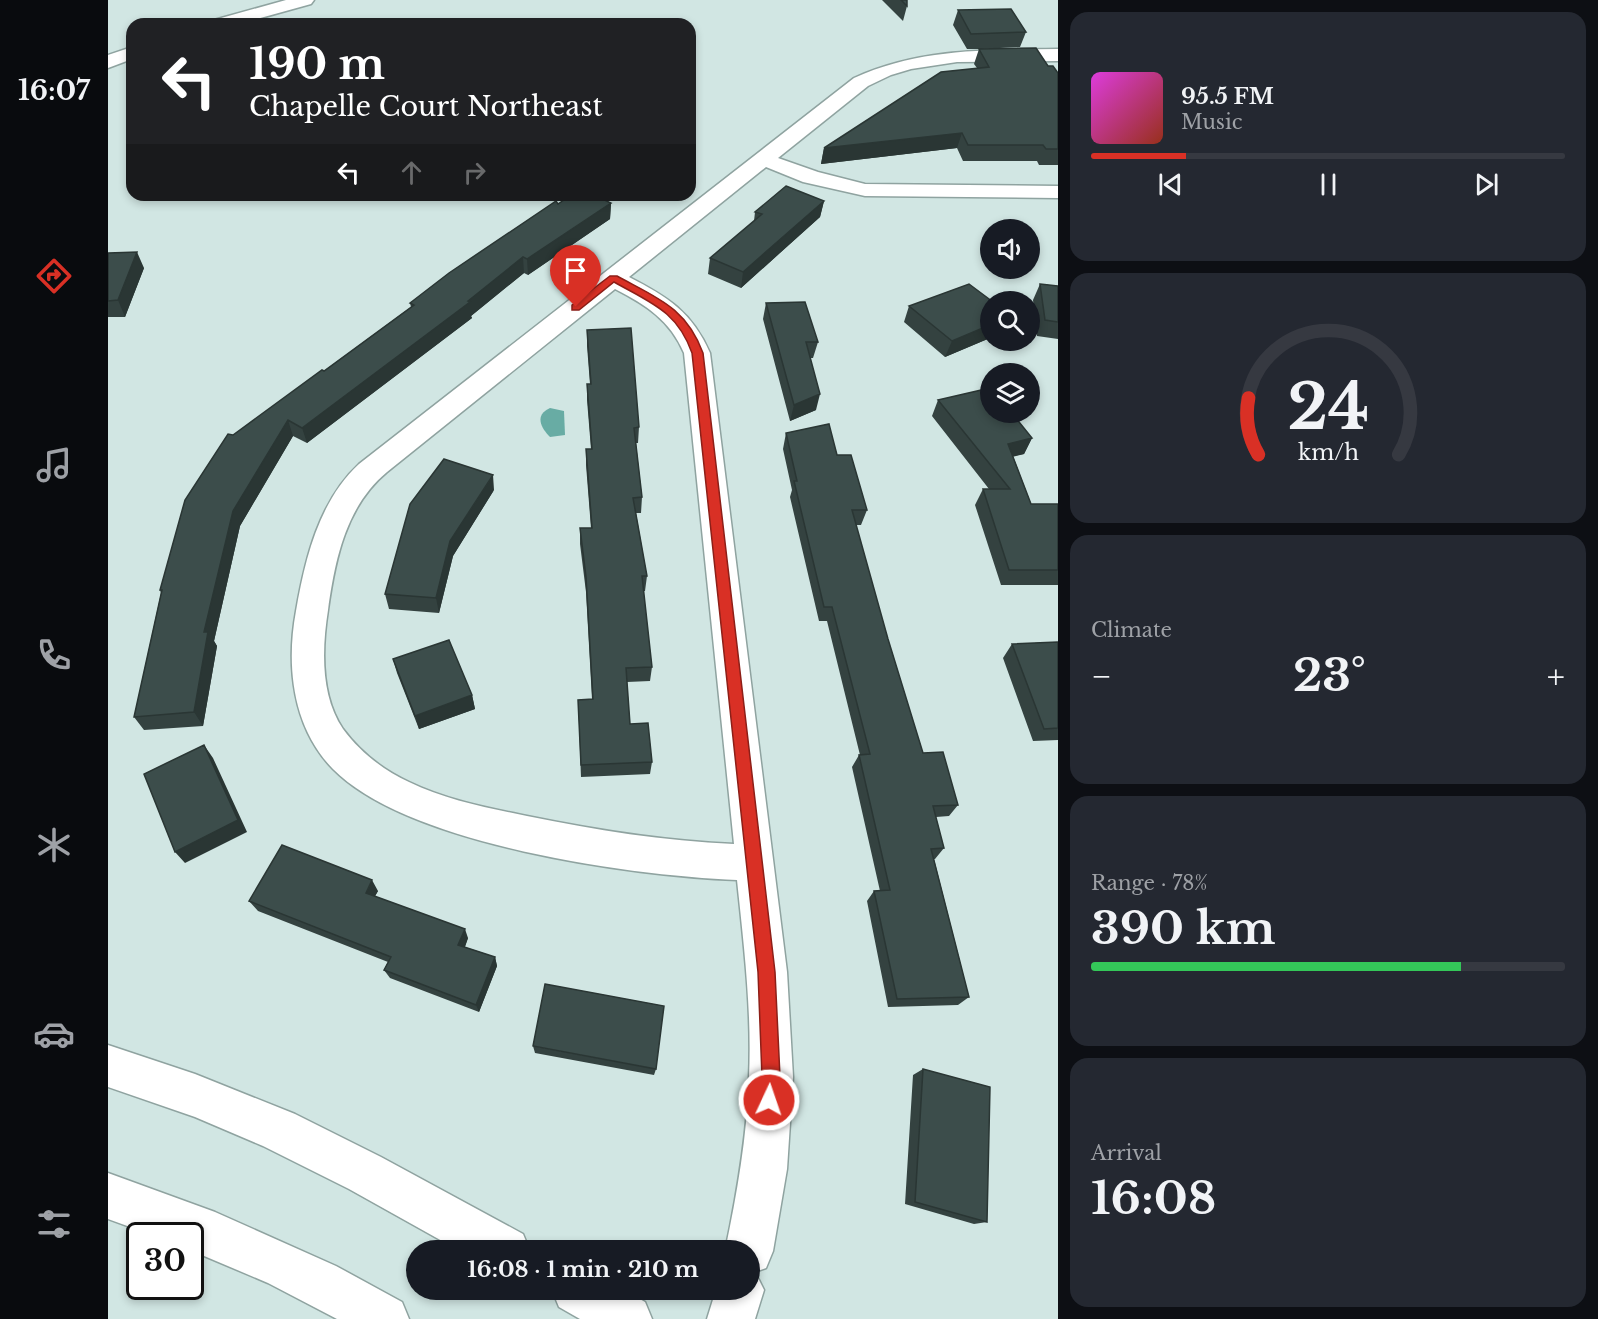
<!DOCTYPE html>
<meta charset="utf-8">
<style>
body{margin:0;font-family:"Libre Baskerville",serif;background:#242831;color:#f1f3f6;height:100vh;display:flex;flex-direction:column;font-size:22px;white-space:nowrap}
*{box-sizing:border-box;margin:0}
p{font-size:20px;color:#9ea1a6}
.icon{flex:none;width:33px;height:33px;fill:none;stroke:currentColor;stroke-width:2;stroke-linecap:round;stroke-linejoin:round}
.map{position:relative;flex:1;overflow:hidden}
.panel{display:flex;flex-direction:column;gap:12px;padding:12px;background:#0d0f14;width:540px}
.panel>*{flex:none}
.hud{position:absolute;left:18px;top:18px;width:570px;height:183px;border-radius:18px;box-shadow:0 3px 9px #0003;background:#202124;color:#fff;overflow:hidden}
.fabs{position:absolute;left:872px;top:219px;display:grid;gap:12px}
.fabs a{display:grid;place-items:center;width:60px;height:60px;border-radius:50%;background:#171b24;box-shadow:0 3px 9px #0003;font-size:30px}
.speed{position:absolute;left:18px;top:1222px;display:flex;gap:12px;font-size:30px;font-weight:700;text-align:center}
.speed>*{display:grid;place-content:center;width:78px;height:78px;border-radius:50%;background:#171b24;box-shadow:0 3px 9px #0003;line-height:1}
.speed .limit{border:3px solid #111;border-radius:9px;background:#fff;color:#111}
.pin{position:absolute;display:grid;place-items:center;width:51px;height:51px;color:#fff;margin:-62px -26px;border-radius:50% 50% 50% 0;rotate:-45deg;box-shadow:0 0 6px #0007}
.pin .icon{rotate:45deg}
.me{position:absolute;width:66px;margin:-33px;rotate:3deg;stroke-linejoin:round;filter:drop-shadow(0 0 4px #0008)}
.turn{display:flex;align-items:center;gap:21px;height:126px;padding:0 24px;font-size:27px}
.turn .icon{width:78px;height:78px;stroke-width:2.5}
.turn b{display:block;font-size:42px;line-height:51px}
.lanes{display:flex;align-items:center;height:57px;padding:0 24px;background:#0003;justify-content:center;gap:30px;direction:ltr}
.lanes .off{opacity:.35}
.big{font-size:45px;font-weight:700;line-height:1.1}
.panel .tile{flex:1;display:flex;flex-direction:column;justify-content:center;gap:9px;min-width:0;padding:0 21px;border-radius:18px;background:#242831}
.panel .dial{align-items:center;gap:0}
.dial svg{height:156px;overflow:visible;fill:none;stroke:#363941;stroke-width:7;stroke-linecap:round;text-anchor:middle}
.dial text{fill:#f1f3f6;stroke:none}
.song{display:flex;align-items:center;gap:18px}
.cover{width:72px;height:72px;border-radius:9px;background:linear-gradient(135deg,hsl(300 70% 55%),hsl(10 70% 35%))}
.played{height:6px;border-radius:3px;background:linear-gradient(90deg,#d93025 20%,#363941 20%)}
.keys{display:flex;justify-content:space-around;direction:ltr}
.heat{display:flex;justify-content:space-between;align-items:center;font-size:33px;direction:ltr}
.charge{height:9px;border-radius:4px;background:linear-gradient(90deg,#34c759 78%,#363941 0)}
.trip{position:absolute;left:298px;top:1240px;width:354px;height:60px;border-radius:30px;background:#171b24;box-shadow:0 3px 9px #0003;font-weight:700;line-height:60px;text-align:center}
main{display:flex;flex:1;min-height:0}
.tab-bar{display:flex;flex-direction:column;width:108px;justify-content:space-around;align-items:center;background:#090b0e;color:#9ea1a6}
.tab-bar .icon{width:42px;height:42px}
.tab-bar .active{color:#d93025}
.tab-bar b{font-size:27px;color:#f1f3f6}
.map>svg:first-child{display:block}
.water{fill:#68aca4}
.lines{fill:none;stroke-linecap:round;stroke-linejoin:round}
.minor-casing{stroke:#8fa3a0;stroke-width:3}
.minor{fill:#fff;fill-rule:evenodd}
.wall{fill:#344240}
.shaded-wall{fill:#2a3634}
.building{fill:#3c4d4b;stroke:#2a3634;stroke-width:1.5}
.route{fill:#d93025;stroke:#8d1f18;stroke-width:1.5}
</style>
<main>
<nav class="tab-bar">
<b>16:07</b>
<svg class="icon active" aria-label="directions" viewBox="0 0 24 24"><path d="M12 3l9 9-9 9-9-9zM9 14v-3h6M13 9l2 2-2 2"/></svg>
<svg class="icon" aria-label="music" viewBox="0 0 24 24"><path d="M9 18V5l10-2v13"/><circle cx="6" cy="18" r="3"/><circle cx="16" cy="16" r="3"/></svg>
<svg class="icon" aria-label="phone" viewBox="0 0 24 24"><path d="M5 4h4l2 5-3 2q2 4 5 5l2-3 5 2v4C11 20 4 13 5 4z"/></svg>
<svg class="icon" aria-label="climate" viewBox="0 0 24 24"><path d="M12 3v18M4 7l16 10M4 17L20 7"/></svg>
<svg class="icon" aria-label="car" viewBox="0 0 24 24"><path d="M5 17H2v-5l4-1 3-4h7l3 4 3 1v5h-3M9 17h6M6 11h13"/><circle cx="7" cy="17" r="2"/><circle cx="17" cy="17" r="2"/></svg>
<svg class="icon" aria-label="filters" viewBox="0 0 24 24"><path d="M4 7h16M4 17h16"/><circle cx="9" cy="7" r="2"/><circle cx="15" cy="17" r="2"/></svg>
</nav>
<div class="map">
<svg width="950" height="1319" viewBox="0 0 950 1319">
<rect width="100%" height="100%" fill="#d1e6e3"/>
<!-- water -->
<path class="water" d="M442 408 456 411 457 435 442 437C433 428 426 415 442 408Z"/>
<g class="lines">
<!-- minor casing -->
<g class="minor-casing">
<path id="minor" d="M178 0H206L203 4 131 24H103L106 20Z
M24 47V59L0 68V55Z
M950 49V61L849 62 803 69 783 75 760 86 670 158 710 172 757 184 950 186V198L757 196 695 182 658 167 521 277C560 297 584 312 602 353L679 972 685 1077 679 1169 665 1251 658 1268 647 1272 656 1290 647 1319H599L608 1290H642V1251H617C629 1194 639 1137 641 1078 644 1012 636 946 629 880 524 876 300 845 225 769 184 727 178 665 188 611 197 559 211 501 251 464L746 78C812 48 879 50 950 49ZM507 289C538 305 562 320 576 353L626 844C556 841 487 830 419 816 380 808 338 800 301 782 275 770 252 752 235 729 212 695 214 648 220 610 227 559 238 506 279 472Z
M0 1045 87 1074 187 1114 273 1157 415 1234 422 1251H352L241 1189 155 1146 87 1117 0 1087Z
M0 1173 107 1212 228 1266 294 1302 301 1319H229L160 1283 82 1250V1236H47L0 1219Z
M444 1290H516L537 1302 544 1319H472L451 1307Z"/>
</g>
<!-- minor -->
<use href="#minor" class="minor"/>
</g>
<!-- wall -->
<path class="wall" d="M774 0H799V6L795 21Z
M850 10 918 32 912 47 874 49 940 66 950 73V165H931L929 161H855L849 148 713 164 716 148 869 68 866 64 871 49H859L845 25Z
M716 201 712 217 633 288 600 274 602 258 646 221 647 212Z
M503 203 502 219 420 275 416 273 363 316 364 318 199 443 185 436 132 526 106 641 109 646 95 726 36 730 26 717 53 593 52 590 216 371 303 307 302 303 450 204Z
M0 253 36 268 17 317H0Z
M932 284 950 286V339L929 336 925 300Z
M882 302V338L837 357 796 322 801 306Z
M658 303 710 342 705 358H702L708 410 682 421 655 319Z
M479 330 531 427 530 443H528L534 497 533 513H528L539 576 537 591H535L544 667 542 681 519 682 522 724 544 762 542 774 473 777 470 700 484 699 478 592 472 544V528H483L478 465V449H483L479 400V384H482L479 346Z
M830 400 924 438 916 454 905 456 923 504H950V585H893L867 505 875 489H881L824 416Z
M678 433 729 455 759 510 753 525H748L780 639 815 753 850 805 841 816 828 817 836 848 827 859H826L861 997 850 1005 780 1007 759 901 766 891H772L744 767 751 755H752L719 621H711L682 497 684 490 675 449Z
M386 490 345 556 331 613 281 609 277 594Z
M950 642V740L925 741 895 658 904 644Z
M285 659 364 695 367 709 311 729 289 673Z
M270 891 267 896 360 938 357 947 387 957 389 966 371 1012 282 978 276 970 280 962 150 911 141 901Z
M425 1046 548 1069 546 1075 427 1053Z
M815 1069 879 1222 866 1224 797 1204 805 1075Z"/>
<!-- shaded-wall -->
<path class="shaded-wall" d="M854 133 849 148 713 164 716 148Z
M716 201 712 217 633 288 635 272Z
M503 203 502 219 420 275 419 259Z
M29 252 36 268 17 317 10 300Z
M415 257 416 273 363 316 364 318 199 443 194 428 360 301Z
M882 325V338L837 357 844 341Z
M712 394 708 410 682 421 686 405Z
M180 420 185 436 132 526 106 641 109 646 95 726 86 712 96 632 125 511Z
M924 438 916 454 892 460 900 444Z
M385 475 386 490 345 556 331 613 328 598 342 541Z
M364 695 367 709 311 729 307 716Z
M96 745 105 758 139 832 77 863 67 852Z
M264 880 270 891 263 903 258 893Z
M357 929 360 938 354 954 350 945Z
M387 957 389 966 371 1012 368 1005Z"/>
<!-- building -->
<path class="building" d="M793 0H799V6Z
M903 9 918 32 863 34 850 10Z
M928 48 940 66H945L950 73V149H938L935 145H860L854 133 716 148 833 72 881 67 871 49Z
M678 186 716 201 635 272 602 258 654 214 647 212Z
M463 195H486L503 203 419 259 415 257 360 301 362 302 194 428 180 420 125 511 96 632H100L86 712 26 717 54 590H52L77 500 120 434 125 435 214 370 216 371 306 305 302 303 341 273 448 201 450 204Z
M29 252 10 300 0 301V253Z
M861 284 885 302H882V325L844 341 801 306Z
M932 284 950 286V322L937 320Z
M697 302 710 342H698L712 394 686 405 658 303Z
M523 328 531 427 526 428 534 497 525 498 539 576H534L544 667 518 668 522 724 540 723 544 762 473 765 470 700 485 699 478 577 472 528H484L478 449H484L479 384H483L479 330Z
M882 388V412H903L924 438 900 444 923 504H950V570H901L875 489H902L830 400Z
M721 424 729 455H743L759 510H744L780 639 815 753 835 752 850 805 825 806 836 848 823 849 861 997 789 999 766 891 782 890 751 755 762 754 724 607H716L686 481H689L678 433Z
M336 459 385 475 342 541 328 598 277 594 302 504Z
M341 640 364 695 307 716 285 659Z
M950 642V728L936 729 904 644Z
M96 745 130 820 67 852 36 774Z
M174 845 264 880 258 893 357 929 350 945 387 957 368 1005 276 970 283 957 141 901Z
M437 984 556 1006 548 1069 425 1046Z
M815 1069 882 1087 879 1222 807 1202Z"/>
<!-- route -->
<path class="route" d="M502 276H509C549 298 578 307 595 353L667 972 672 1077 668 1106 661 1109 655 1106 652 1100 654 1077 650 972 584 353C569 311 543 303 506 282L471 310H464V305Z"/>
</svg>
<div class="fabs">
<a><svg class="icon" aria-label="sound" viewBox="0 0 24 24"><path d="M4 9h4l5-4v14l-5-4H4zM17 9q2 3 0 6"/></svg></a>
<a><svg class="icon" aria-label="search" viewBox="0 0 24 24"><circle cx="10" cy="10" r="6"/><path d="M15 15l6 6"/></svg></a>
<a><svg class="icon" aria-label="layers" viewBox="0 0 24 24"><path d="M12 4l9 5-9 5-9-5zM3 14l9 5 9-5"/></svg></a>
</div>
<div class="speed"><div class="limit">30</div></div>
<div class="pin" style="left:468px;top:307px;background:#d93025"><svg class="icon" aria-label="arrive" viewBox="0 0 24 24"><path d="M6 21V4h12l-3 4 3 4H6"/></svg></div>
<svg class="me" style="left:661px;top:1100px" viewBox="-20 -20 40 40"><circle r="17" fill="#d93025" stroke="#fff" stroke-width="3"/><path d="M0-11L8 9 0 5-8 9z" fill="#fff"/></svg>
<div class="trip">16:08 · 1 min · 210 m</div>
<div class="hud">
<div class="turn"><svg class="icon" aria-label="left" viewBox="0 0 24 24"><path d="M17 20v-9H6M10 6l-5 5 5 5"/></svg><div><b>190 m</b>Chapelle Court Northeast</div></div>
<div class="lanes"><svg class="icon" aria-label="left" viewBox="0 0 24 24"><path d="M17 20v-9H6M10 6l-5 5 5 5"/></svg><svg class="icon off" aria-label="ahead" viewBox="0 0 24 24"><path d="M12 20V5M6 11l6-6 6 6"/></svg><svg class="icon off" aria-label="right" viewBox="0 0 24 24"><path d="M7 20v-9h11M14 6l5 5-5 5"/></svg></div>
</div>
</div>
<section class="panel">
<div class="tile">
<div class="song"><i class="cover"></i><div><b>95.5 FM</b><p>Music</p></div></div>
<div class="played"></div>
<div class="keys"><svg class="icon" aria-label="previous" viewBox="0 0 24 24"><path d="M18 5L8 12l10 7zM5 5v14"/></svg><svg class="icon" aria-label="pause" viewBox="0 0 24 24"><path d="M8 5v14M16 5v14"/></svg><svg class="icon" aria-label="next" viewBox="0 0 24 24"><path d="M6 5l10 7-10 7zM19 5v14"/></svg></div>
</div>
<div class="tile dial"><svg viewBox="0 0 100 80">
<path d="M14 69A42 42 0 1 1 86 69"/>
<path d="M14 69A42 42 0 0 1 9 40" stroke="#d93025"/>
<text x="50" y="56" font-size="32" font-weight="700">24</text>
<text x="50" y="72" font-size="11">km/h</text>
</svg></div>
<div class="tile"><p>Climate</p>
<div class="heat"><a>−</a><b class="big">23°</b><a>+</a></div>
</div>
<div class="tile"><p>Range · 78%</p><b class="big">390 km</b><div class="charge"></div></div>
<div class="tile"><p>Arrival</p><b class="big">16:08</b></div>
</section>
</main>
